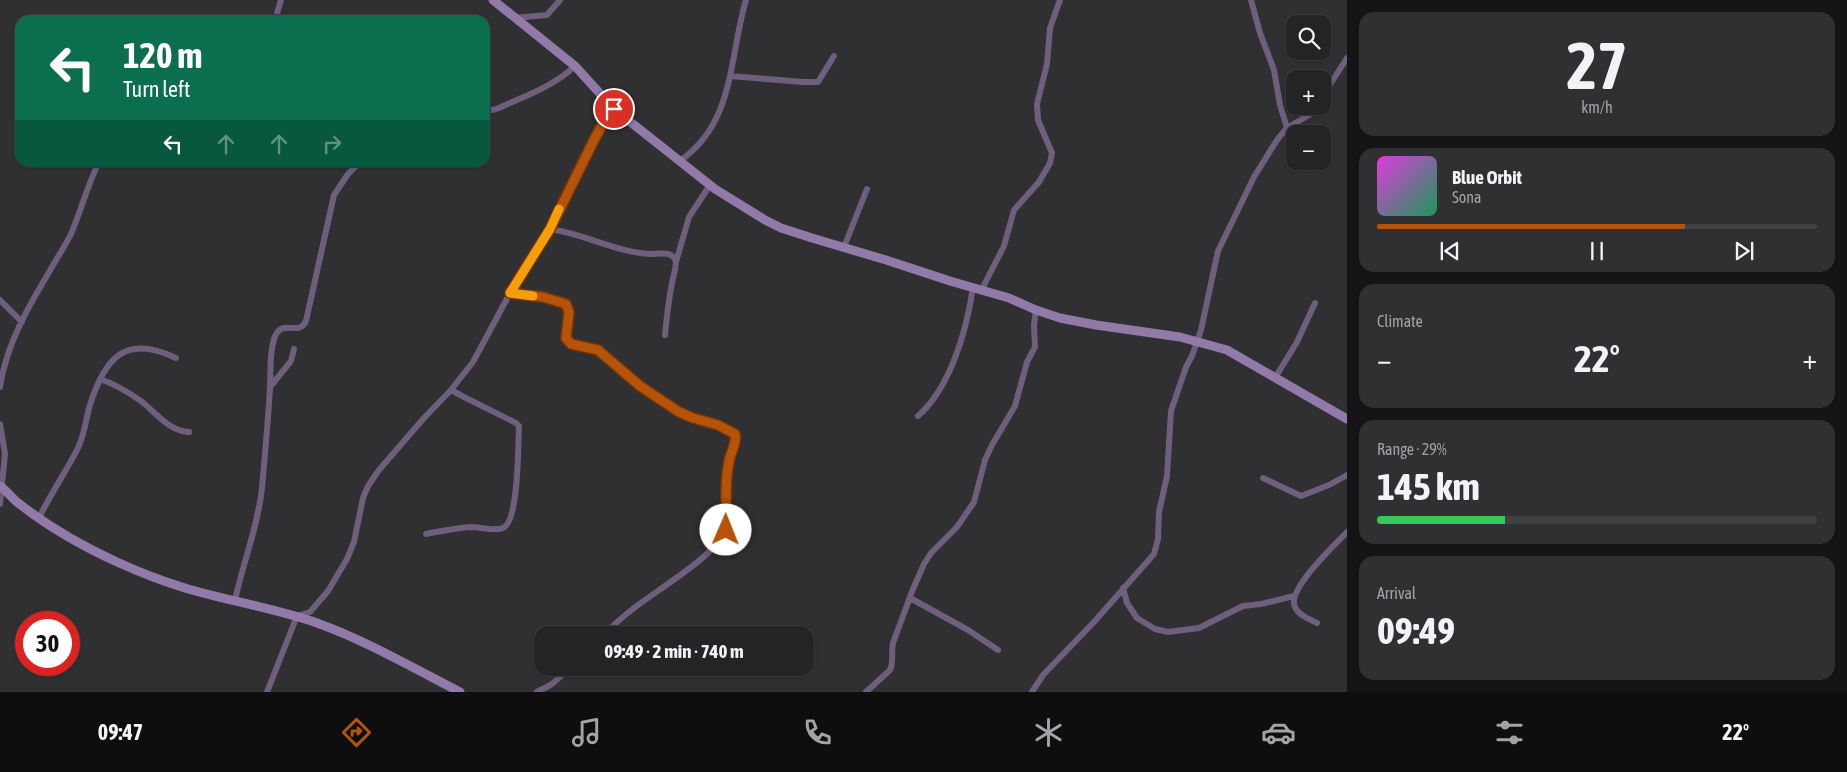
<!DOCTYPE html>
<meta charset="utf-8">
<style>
body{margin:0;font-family:"Asap Condensed",sans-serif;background:#302f32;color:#f1f3f6;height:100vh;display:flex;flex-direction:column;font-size:19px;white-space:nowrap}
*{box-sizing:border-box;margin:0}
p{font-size:16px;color:#a3a4a7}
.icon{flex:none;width:28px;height:28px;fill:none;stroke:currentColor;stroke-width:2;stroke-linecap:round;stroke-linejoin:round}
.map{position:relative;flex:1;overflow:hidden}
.details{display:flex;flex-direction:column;gap:12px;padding:12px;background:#141315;width:500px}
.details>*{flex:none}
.guide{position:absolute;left:15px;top:15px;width:475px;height:152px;border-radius:15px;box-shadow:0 1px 4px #0004,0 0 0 1px #414043;background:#0b6e4f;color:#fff;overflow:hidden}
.controls{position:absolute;left:1286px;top:15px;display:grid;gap:10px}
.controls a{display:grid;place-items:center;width:45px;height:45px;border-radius:10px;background:#242326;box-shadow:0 1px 4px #0004,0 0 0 1px #414043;font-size:25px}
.speed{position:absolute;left:15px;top:611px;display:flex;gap:10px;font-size:25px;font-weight:700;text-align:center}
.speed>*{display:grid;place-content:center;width:65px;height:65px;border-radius:50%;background:#242326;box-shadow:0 1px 4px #0004,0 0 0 1px #414043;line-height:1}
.speed .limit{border:8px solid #d22;background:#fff;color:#111}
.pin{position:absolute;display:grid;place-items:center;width:42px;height:42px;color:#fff;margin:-21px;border:2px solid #fff;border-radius:50%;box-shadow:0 1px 5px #0007}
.me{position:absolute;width:55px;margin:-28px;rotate:1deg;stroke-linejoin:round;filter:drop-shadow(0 0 4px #0008)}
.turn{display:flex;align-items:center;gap:18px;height:105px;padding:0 25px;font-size:22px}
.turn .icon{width:65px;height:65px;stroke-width:2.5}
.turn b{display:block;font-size:35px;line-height:42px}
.lanes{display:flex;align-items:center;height:48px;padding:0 25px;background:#0003;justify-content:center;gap:25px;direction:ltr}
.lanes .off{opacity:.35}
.big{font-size:38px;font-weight:700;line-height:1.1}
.details .widget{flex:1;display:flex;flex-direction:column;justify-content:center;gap:8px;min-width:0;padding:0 18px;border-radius:15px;background:#302f32}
.details .dial{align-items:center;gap:0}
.dial b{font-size:65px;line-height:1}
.song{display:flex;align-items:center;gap:15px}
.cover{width:60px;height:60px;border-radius:8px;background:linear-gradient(135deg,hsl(300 70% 55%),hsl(150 70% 35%))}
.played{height:5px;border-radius:2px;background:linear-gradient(90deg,#b45309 70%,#414043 70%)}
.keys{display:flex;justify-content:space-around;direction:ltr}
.heat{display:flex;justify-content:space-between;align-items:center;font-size:28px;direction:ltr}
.charge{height:8px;border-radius:4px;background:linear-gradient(90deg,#34c759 29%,#414043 0)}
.trip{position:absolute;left:534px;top:626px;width:280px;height:50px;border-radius:15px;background:#242326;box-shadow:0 1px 4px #0004,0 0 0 1px #414043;font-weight:700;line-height:50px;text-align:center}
.tab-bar{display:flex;height:80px;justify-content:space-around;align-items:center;background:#0e0e0f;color:#a3a4a7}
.tab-bar .icon{width:35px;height:35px}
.tab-bar .on{color:#b45309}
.tab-bar b{font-size:22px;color:#f1f3f6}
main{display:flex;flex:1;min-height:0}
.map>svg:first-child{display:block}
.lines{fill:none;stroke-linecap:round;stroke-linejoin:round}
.street{stroke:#6e5f7d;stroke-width:6}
.secondary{stroke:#9179a8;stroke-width:9}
.route-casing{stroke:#753606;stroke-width:12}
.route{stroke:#b45309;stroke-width:9}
.slow{stroke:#f59e0b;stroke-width:9}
</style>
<main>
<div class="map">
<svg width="1347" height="692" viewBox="0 0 1347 692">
<rect width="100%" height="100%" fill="#302f32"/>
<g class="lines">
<!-- street -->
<path class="street" d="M1251 0 1260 33 1274 70 1280 105 1287 128
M514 18 547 15 560 0
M275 20 281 0
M730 76 803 82H818L834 56
M1322 97 1347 58
M485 109 493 110 499 108C525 96 554 86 575 66
M681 160C735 122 729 57 746 0
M550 229C585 234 615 252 650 254 658 254 670 251 675 259 677 264 675 270 674 274 669 295 667 314 665 335
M844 247 867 189
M676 262 689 217 710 185
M982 289 1004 246 1014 210 1039 182 1050 163 1052 153 1038 120 1037 104 1047 64 1050 28 1060 0
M510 293 543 297 566 304 569 312 566 338 571 344 598 350 640 385 679 412 693 418 718 425 733 432 736 436 727 475 726 530C715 557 653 592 629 612 620 619 612 627 603 635
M0 300 22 322
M1275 378 1297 342 1315 303
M100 379C115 384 128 392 141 401 156 413 169 431 189 432
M0 387C6 346 27 309 48 274 55 261 64 248 71 234 81 211 87 186 99 162
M270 387 291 361 294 349
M918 416C951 387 967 329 973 287
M0 424 5 454 0 504
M1263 478 1301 496 1329 485 1347 475
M39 518C51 493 66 472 78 448 84 435 86 421 89 408 104 359 124 333 176 358
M426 534C441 531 456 528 472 527 482 527 493 532 503 528 519 522 518 444 519 426L516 423 466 398 451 390
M1123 588 1127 603 1137 618 1155 629 1168 632 1199 628 1243 606 1261 604 1294 596
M910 598 968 630 998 650
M235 600C243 563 258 526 262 488 265 455 268 421 270 388 271 372 269 355 274 339 282 316 298 338 306 321L334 195 348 174 360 162
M1317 623C1309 619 1298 615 1295 607 1286 590 1335 545 1347 532
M267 692 297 616 310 612 328 591 347 559 354 542 363 498 368 486 379 470 424 418 451 390 473 362 517 280 550 229 595 138 608 115 614 109
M537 692 552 684 570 668
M866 692 890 670C894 662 891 652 893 643L913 589 924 564 931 553 957 527 974 502 985 460 992 445 1015 406 1027 362 1035 347 1034 325 1036 310
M1032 692 1043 675 1094 622 1154 554 1158 539 1159 512 1167 476 1171 411 1186 367 1192 356 1201 330 1218 251 1254 177 1277 140 1287 128 1309 115 1316 106"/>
<!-- secondary -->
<path class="secondary" d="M493 0 575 66 614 109 715 189 765 220 781 228 812 238 886 260 950 281 1009 298 1036 310 1060 318 1096 325 1180 337 1227 350 1347 419
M0 486C6 490 11 497 17 502 47 526 82 546 117 562 139 572 162 581 185 588 228 601 274 608 317 623 367 641 413 668 460 692"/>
</g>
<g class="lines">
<!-- route casing -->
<g class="route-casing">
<path id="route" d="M614 109 608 115 595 138 550 229 510 293 543 297 566 304 569 312 566 338 571 344 598 350 640 386 679 412 693 418 718 425 735 434C737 442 732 450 730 457 724 481 727 506 726 530"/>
</g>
<!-- route -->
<use href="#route" class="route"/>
<!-- slow -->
<path class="slow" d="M533 296 510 293 550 229 559 209"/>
</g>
</svg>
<div class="controls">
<a><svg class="icon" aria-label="search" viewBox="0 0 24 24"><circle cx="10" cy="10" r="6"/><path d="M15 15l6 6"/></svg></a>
<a>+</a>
<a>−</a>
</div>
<div class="speed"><div class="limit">30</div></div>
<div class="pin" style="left:614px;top:109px;background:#d93025"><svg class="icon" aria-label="arrive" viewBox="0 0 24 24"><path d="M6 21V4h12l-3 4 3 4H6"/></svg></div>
<svg class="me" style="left:726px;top:530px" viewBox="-20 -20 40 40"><circle r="19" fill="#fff"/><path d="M0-13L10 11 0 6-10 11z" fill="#b45309"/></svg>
<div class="trip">09:49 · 2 min · 740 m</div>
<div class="guide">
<div class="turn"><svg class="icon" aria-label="left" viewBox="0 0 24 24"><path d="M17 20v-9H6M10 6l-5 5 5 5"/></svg><div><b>120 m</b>Turn left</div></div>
<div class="lanes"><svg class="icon" aria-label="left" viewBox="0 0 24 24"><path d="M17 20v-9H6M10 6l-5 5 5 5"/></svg><svg class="icon off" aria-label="ahead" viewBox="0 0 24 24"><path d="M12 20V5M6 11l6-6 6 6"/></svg><svg class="icon off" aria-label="ahead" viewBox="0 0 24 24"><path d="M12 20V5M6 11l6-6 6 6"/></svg><svg class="icon off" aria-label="right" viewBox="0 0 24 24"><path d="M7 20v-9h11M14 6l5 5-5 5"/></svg></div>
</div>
</div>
<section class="details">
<div class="widget dial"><b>27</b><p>km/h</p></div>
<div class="widget">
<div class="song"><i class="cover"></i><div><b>Blue Orbit</b><p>Sona</p></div></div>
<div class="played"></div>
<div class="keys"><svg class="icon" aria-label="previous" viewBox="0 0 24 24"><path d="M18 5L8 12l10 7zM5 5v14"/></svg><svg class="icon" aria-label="pause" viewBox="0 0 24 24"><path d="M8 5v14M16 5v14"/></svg><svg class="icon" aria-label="next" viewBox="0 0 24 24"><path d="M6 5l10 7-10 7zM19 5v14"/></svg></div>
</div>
<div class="widget"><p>Climate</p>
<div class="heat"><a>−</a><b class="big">22°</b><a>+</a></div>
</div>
<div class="widget"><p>Range · 29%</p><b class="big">145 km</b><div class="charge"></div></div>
<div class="widget"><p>Arrival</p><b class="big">09:49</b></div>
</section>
</main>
<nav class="tab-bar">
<b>09:47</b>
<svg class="icon on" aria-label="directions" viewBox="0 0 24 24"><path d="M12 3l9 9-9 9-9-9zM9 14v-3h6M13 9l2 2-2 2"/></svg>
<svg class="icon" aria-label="music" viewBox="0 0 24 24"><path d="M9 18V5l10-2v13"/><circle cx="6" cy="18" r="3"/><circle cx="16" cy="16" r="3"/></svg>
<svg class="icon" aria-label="phone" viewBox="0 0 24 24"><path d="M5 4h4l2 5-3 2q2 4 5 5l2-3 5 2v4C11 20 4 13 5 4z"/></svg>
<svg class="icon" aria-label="climate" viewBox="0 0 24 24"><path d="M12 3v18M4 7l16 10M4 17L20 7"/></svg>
<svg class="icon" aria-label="car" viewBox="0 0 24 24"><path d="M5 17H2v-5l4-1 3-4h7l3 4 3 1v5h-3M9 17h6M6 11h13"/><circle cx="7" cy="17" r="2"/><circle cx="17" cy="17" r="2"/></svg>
<svg class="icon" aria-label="filters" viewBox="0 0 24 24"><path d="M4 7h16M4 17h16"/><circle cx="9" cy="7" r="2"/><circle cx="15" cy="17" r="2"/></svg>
<b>22°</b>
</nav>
